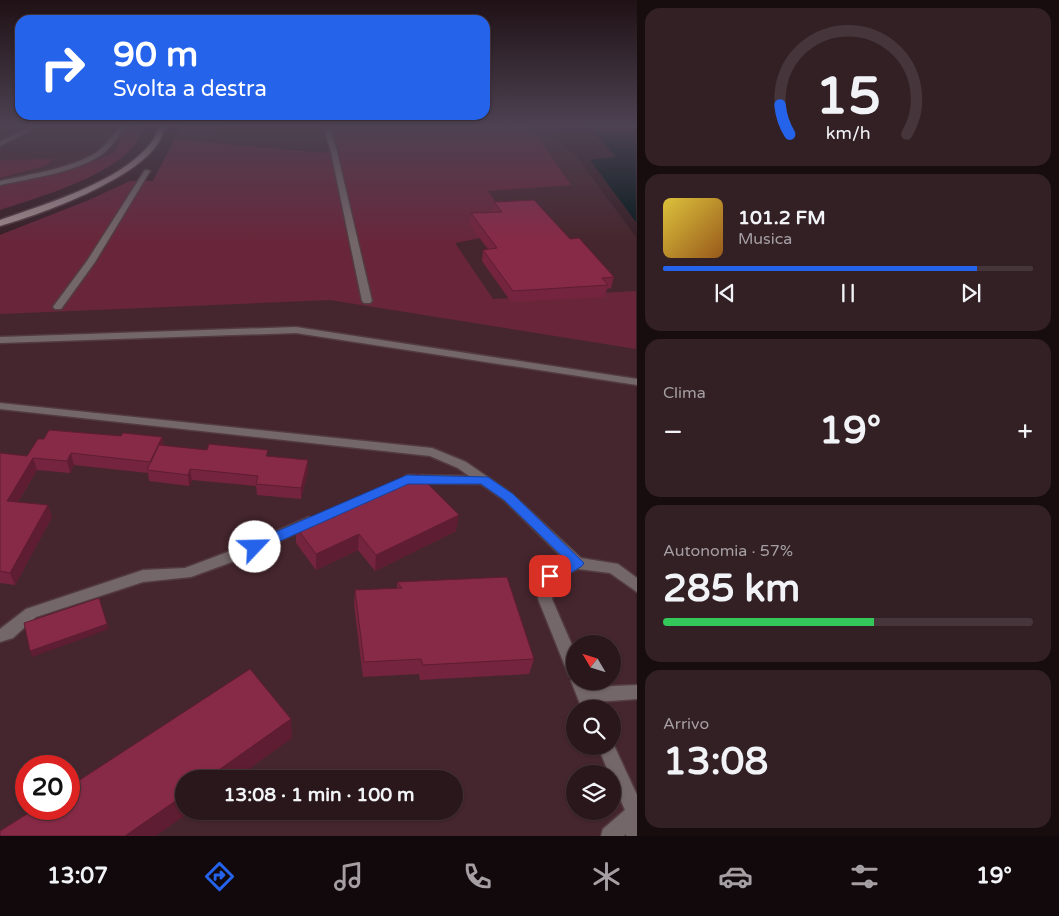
<!DOCTYPE html>
<html lang="it">
<meta charset="utf-8">
<style>
body{margin:0;font-family:"Varela Round",sans-serif;background:#322025;color:#f1f3f6;height:100vh;display:flex;flex-direction:column;font-size:19px;white-space:nowrap}
*{box-sizing:border-box;margin:0}
p{font-size:16px;color:#a59fa3}
.icon{flex:none;width:28px;height:28px;fill:none;stroke:currentColor;stroke-width:2;stroke-linecap:round;stroke-linejoin:round}
.map{position:relative;flex:1;overflow:hidden}
.panel{display:flex;flex-direction:column;gap:8px;padding:8px;background:#170d0f;width:422px}
.panel>*{flex:none}
.top-card{position:absolute;left:15px;top:15px;width:475px;height:105px;border-radius:15px;box-shadow:0 1px 4px #0004,0 0 0 1px #46363b;background:#2563eb;color:#fff;overflow:hidden}
.needle{width:32px;rotate:308deg}
.buttons{position:absolute;left:566px;top:635px;display:grid;gap:10px}
.buttons a{display:grid;place-items:center;width:55px;height:55px;border-radius:50%;background:#2a171c;box-shadow:0 1px 4px #0004,0 0 0 1px #46363b;font-size:25px}
.speed{position:absolute;left:15px;top:755px;display:flex;gap:10px;font-size:25px;font-weight:700;text-align:center}
.speed>*{display:grid;place-content:center;width:65px;height:65px;border-radius:50%;background:#2a171c;box-shadow:0 1px 4px #0004,0 0 0 1px #46363b;line-height:1}
.speed .limit{border:8px solid #d22;background:#fff;color:#111}
.pin{position:absolute;display:grid;place-items:center;width:42px;height:42px;color:#fff;margin:-21px;border-radius:10px;box-shadow:0 2px 8px #0006}
.me{position:absolute;width:55px;margin:-28px;rotate:66deg;stroke-linejoin:round;filter:drop-shadow(0 0 4px #0008)}
.turn{display:flex;align-items:center;gap:18px;height:105px;padding:0 15px;font-size:22px}
.turn .icon{width:65px;height:65px;stroke-width:2.5}
.turn b{display:block;font-size:35px;line-height:42px}
.big{font-size:38px;font-weight:700;line-height:1.1}
.panel .card{flex:1;display:flex;flex-direction:column;justify-content:center;gap:8px;min-width:0;padding:0 18px;border-radius:15px;background:#322025}
.panel .dial{align-items:center;gap:0}
.dial svg{height:130px;overflow:visible;fill:none;stroke:#46363b;stroke-width:7;stroke-linecap:round;text-anchor:middle}
.dial text{fill:#f1f3f6;stroke:none}
.song{display:flex;align-items:center;gap:15px}
.cover{width:60px;height:60px;border-radius:8px;background:linear-gradient(135deg,hsl(50 70% 55%),hsl(30 70% 35%))}
.played{height:5px;border-radius:2px;background:linear-gradient(90deg,#2563eb 85%,#46363b 85%)}
.keys{display:flex;justify-content:space-around;direction:ltr}
.heat{display:flex;justify-content:space-between;align-items:center;font-size:28px;direction:ltr}
.charge{height:8px;border-radius:4px;background:linear-gradient(90deg,#34c759 57%,#46363b 0)}
.trip{position:absolute;left:175px;top:770px;width:288px;height:50px;border-radius:25px;background:#2a171c;box-shadow:0 1px 4px #0004,0 0 0 1px #46363b;font-weight:700;line-height:50px;text-align:center}
.tab-bar{display:flex;height:80px;justify-content:space-around;align-items:center;background:#11090b;color:#a59fa3}
.tab-bar .icon{width:35px;height:35px}
.tab-bar .selected{color:#2563eb}
.tab-bar b{font-size:22px;color:#f1f3f6}
main{display:flex;flex:1;min-height:0}
.map>svg:first-child{display:block}
.built{fill:#46262e;fill-rule:evenodd}
.green{fill:#69263b}
.water{fill:#071a1d}
.lines{fill:none;stroke-linecap:round;stroke-linejoin:round}
.lane-casing{stroke:#533b42;stroke-width:3}
.secondary-casing{stroke:#533b42;stroke-width:3}
.lane{fill:#746769;fill-rule:evenodd}
.secondary{fill:#a08a8e;fill-rule:evenodd}
.wall{fill:#74243e}
.shaded-wall{fill:#5e1d32}
.building{fill:#872a48;stroke:#5e1d32}
.route{fill:#2563eb;stroke:#184099}
</style>
<main>
<div class="map">
<svg width="637" height="836" viewBox="0 0 637 836">
<rect width="100%" height="100%" fill="#381f26"/>
<!-- built -->
<path class="built" d="M0 125H143L138 139 123 157 105 168 54 191 0 210Z
M181 125H541L576 156 636 237V836H0V235L89 200 130 181H153ZM575 644H612V681H575ZM575 709H612V746H575ZM26 766H69V809H26ZM575 774H612V811H575ZM184 779H454V811H184Z"/>
<!-- green -->
<path class="green" d="M125 125H143C142 130 140 136 138 140 115 176 39 197 0 210V186C21 181 103 163 115 151 120 145 122 133 125 125Z
M181 125H251L177 136Z
M330 125H527L534 132 571 185 488 191 516 231 455 243 493 299 636 291V349L330 300 0 314V235L89 200 130 181H153L175 139 322 153 339 151Z
M54 159 45 166 0 178V160Z"/>
<!-- water -->
<path class="water" d="M586 125H636V222L590 160 616 157Z"/>
<g class="lines">
<!-- lane casing -->
<g class="lane-casing">
<path id="lane" d="M33 125H41L0 146V142Z
M120 125H126C119 136 111 148 101 155 74 173 31 178 0 185V181C30 174 71 169 97 152 106 145 113 135 120 125Z
M323 125H329L337 152 372 301 370 303H364L362 301 331 152Z
M145 170 150 171 95 262 61 309H55L53 307 87 261Z
M296 327 637 379V385L296 333 0 343V337Z
M0 403 432 448 466 462 512 494 581 558 618 564 637 578V592L610 573 578 569 556 579 552 599 575 652V681H587L590 687 637 685V699L596 702 598 709H582L571 681 573 677 569 676 567 671 538 599 545 572 567 562 504 500 481 484 409 483 405 482 403 479 405 476 409 475 469 476 458 468 430 456 0 409Z
M309 517 314 519 316 522 314 525 243 558 191 577 143 582 36 617 13 638 0 642V629L26 609 143 570 185 568 233 550Z
M612 741 637 795V836H626V834L624 836H601L603 829 625 810 612 781V774H609L598 746H612Z"/>
</g>
<!-- secondary casing -->
<g class="secondary-casing">
<path id="secondary" d="M160 125H166C164 131 161 138 158 143 135 180 42 214 0 226V220C45 204 121 182 151 143 155 138 157 131 160 125Z"/>
</g>
<!-- lane -->
<use href="#lane" class="lane"/>
<!-- secondary -->
<use href="#secondary" class="secondary"/>
</g>
<!-- wall -->
<path class="wall" d="M494 202 570 239 614 277 611 288 607 289 605 297 511 302 482 261 483 250 488 249 469 224 471 213 493 212Z
M121 436 162 437 164 446 308 460V471L301 499 257 495 256 486 192 480 189 486 149 481 148 473 74 465 70 473 37 470 18 502 52 517 15 585 0 583V453L27 456Z
M296 527 456 531 375 571 358 550 316 570 296 543Z
M397 582 534 659 529 674 420 680 419 674 363 677 354 605 355 590 397 588Z"/>
<!-- shaded-wall -->
<path class="shaded-wall" d="M162 437 164 449 152 471 150 462Z
M71 453 74 465 70 473 67 461Z
M33 458 37 470 11 513 7 501Z
M308 460V471L301 499V488Z
M190 469 192 480 189 486 188 475Z
M48 505 52 517 15 585 10 573Z
M459 515 456 531 375 571 376 555Z
M359 534 358 550 316 570V554Z
M107 624 109 629 32 657 30 651Z
M291 719 292 738 235 779H206Z
M184 795V811H191L156 836H125Z"/>
<!-- building -->
<path class="building" d="M534 200 570 239 579 238 614 277 602 278 608 285 513 291 483 250 497 248 471 213 502 212 494 202Z
M49 430 121 436 123 433 162 437 150 462 71 453 67 461 33 458 7 501 48 505 10 573 0 571V453L27 456 38 439H44Z
M209 444 268 450 266 456 308 460 301 488 256 484 258 476 190 469 188 475 147 470 159 445 207 450Z
M418 474 459 515 376 555 359 534 316 554 296 527Z
M507 577 534 659 423 665 421 659 364 662 355 590 402 588 397 582Z
M99 598 107 624 30 651 24 623Z
M250 669 291 719 206 779H184V795L125 836H0V831L35 809H69V787Z"/>
<!-- sky -->
<linearGradient id="sky" x2="0" y2="1"><stop stop-color="#1f1115"/><stop offset="0.52" stop-color="#4d4252"/><stop offset="1" stop-color="#4d4252" stop-opacity="0"/></linearGradient>
<rect width="637" height="242" fill="url(#sky)"/>
<!-- route -->
<path class="route" d="M407 475 488 477 513 494 584 563 582 566C572 572 556 584 545 580L543 576 545 572 567 561 504 500 481 484H408L260 550 255 552 250 550 248 547 250 543Z"/>
</svg>
<div class="buttons">
<a><svg class="needle" viewBox="-14 -14 28 28"><path d="M0-13l5 13h-10z" fill="#e53935"/><path d="M0 13l5-13h-10z" fill="#a59fa3"/></svg></a>
<a><svg class="icon" aria-label="search" viewBox="0 0 24 24"><circle cx="10" cy="10" r="6"/><path d="M15 15l6 6"/></svg></a>
<a><svg class="icon" aria-label="layers" viewBox="0 0 24 24"><path d="M12 4l9 5-9 5-9-5zM3 14l9 5 9-5"/></svg></a>
</div>
<div class="speed"><div class="limit">20</div></div>
<div class="pin" style="left:550px;top:576px;background:#d93025"><svg class="icon" aria-label="arrive" viewBox="0 0 24 24"><path d="M6 21V4h12l-3 4 3 4H6"/></svg></div>
<svg class="me" style="left:255px;top:547px" viewBox="-20 -20 40 40"><circle r="19" fill="#fff"/><path d="M0-13L10 11 0 6-10 11z" fill="#2563eb"/></svg>
<div class="trip">13:08 · 1 min · 100 m</div>
<div class="top-card">
<div class="turn"><svg class="icon" aria-label="right" viewBox="0 0 24 24"><path d="M7 20v-9h11M14 6l5 5-5 5"/></svg><div><b>90 m</b>Svolta a destra</div></div>
</div>
</div>
<section class="panel">
<div class="card dial"><svg viewBox="0 0 100 80">
<path d="M14 69A42 42 0 1 1 86 69"/>
<path d="M14 69A42 42 0 0 1 8 51" stroke="#2563eb"/>
<text x="50" y="56" font-size="32" font-weight="700">15</text>
<text x="50" y="72" font-size="11">km/h</text>
</svg></div>
<div class="card">
<div class="song"><i class="cover"></i><div><b>101.2 FM</b><p>Musica</p></div></div>
<div class="played"></div>
<div class="keys"><svg class="icon" aria-label="previous" viewBox="0 0 24 24"><path d="M18 5L8 12l10 7zM5 5v14"/></svg><svg class="icon" aria-label="pause" viewBox="0 0 24 24"><path d="M8 5v14M16 5v14"/></svg><svg class="icon" aria-label="next" viewBox="0 0 24 24"><path d="M6 5l10 7-10 7zM19 5v14"/></svg></div>
</div>
<div class="card"><p>Clima</p>
<div class="heat"><a>−</a><b class="big">19°</b><a>+</a></div>
</div>
<div class="card"><p>Autonomia · 57%</p><b class="big">285 km</b><div class="charge"></div></div>
<div class="card"><p>Arrivo</p><b class="big">13:08</b></div>
</section>
</main>
<nav class="tab-bar">
<b>13:07</b>
<svg class="icon selected" aria-label="directions" viewBox="0 0 24 24"><path d="M12 3l9 9-9 9-9-9zM9 14v-3h6M13 9l2 2-2 2"/></svg>
<svg class="icon" aria-label="music" viewBox="0 0 24 24"><path d="M9 18V5l10-2v13"/><circle cx="6" cy="18" r="3"/><circle cx="16" cy="16" r="3"/></svg>
<svg class="icon" aria-label="phone" viewBox="0 0 24 24"><path d="M5 4h4l2 5-3 2q2 4 5 5l2-3 5 2v4C11 20 4 13 5 4z"/></svg>
<svg class="icon" aria-label="climate" viewBox="0 0 24 24"><path d="M12 3v18M4 7l16 10M4 17L20 7"/></svg>
<svg class="icon" aria-label="car" viewBox="0 0 24 24"><path d="M5 17H2v-5l4-1 3-4h7l3 4 3 1v5h-3M9 17h6M6 11h13"/><circle cx="7" cy="17" r="2"/><circle cx="17" cy="17" r="2"/></svg>
<svg class="icon" aria-label="filters" viewBox="0 0 24 24"><path d="M4 7h16M4 17h16"/><circle cx="9" cy="7" r="2"/><circle cx="15" cy="17" r="2"/></svg>
<b>19°</b>
</nav>
